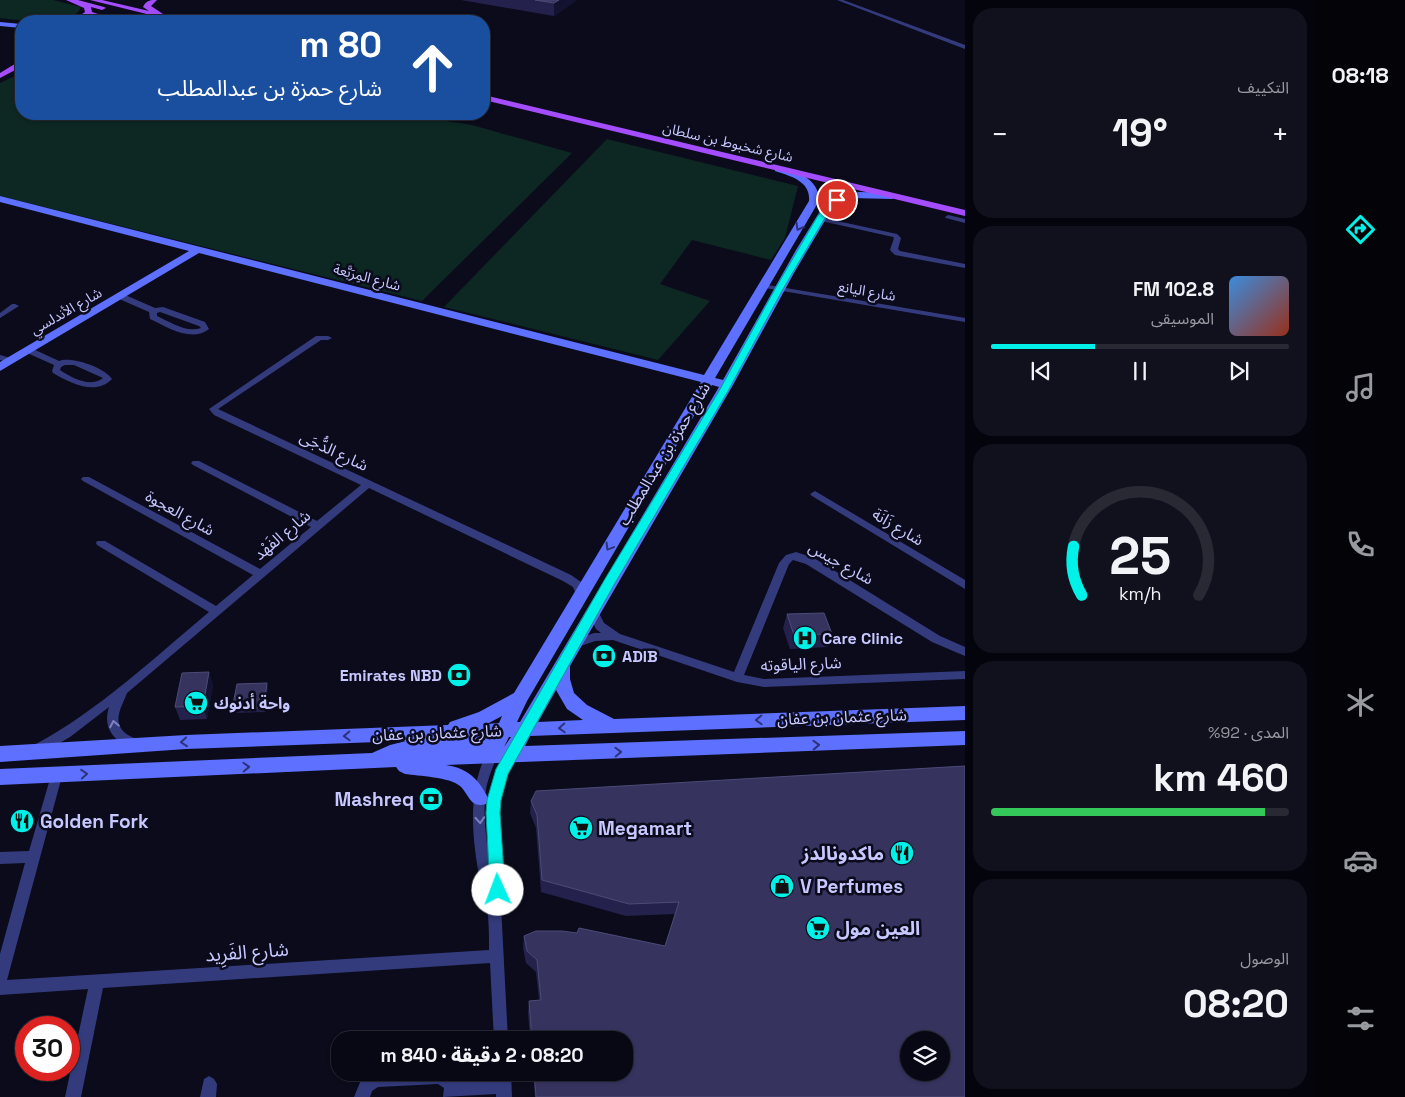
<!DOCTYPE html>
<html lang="ar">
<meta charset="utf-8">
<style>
body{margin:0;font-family:"Space Grotesk","Noto Sans Arabic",sans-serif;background:#11111e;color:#f1f3f6;direction:rtl;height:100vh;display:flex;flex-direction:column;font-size:19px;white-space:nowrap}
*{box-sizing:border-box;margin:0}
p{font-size:16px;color:#989aa0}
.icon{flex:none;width:28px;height:28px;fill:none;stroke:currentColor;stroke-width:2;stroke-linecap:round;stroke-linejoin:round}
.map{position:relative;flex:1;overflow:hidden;direction:ltr}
.sheet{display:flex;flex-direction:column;gap:8px;padding:8px;background:#04040c;width:350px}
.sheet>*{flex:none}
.guide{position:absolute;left:15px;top:15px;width:475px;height:105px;border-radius:20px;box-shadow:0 1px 4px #0004,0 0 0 1px #292934;direction:rtl;background:#1a4fa0;color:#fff;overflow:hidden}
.controls{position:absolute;left:900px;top:1031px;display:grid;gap:10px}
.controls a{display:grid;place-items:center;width:50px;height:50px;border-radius:50%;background:#080815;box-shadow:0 1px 4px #0004,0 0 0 1px #292934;font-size:25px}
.speed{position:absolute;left:15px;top:1016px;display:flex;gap:10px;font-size:25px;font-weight:700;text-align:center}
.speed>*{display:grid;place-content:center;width:65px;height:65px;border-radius:50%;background:#080815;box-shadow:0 1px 4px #0004,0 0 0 1px #292934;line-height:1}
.speed .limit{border:8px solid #d22;background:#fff;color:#111}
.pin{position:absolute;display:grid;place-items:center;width:42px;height:42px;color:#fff;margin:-21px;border:2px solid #fff;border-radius:50%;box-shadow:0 1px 5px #0007}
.me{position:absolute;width:55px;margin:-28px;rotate:358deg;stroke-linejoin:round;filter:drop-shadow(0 0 4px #0008)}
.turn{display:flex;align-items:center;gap:18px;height:105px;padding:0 25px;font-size:22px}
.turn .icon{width:65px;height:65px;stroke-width:2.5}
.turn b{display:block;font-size:35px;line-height:42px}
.big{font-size:38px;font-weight:800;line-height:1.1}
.sheet .widget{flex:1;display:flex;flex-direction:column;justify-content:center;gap:8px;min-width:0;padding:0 18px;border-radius:20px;background:#11111e}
.sheet .dial{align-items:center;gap:0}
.dial svg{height:130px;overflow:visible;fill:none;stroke:#292934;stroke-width:7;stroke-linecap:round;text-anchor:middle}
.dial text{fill:#f1f3f6;stroke:none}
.song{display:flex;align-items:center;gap:15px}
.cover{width:60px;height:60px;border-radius:8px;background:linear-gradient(135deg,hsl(210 70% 55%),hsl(10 70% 35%))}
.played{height:5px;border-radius:2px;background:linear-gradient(90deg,#00f1e7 35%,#292934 35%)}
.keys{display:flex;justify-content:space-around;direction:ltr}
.heat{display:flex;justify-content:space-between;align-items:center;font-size:28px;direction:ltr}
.charge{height:8px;border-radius:4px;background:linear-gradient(90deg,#34c759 92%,#292934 0)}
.trip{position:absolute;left:331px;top:1031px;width:302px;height:50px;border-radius:20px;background:#080815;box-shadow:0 1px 4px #0004,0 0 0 1px #292934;font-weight:800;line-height:50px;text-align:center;direction:rtl}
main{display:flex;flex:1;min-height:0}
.menu{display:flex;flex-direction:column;width:90px;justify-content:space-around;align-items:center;background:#030308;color:#989aa0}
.menu .icon{width:35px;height:35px}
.menu .on{color:#00f1e7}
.menu b{font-size:22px;color:#f1f3f6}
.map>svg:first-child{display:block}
.green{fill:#0d2722}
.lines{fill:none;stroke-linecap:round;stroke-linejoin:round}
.street{fill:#343b7d;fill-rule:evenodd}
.secondary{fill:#5d70ff;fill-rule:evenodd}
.primary{fill:#a34dff;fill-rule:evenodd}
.wall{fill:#24224c}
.shaded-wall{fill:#131230}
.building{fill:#36345f;stroke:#4c4b78;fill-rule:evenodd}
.oneway{stroke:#2c3377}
.oneway2{stroke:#7d82be}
.route{fill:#00f1e7;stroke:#009d96}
.labels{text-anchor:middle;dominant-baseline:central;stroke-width:5;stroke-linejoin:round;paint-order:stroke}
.far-street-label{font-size:14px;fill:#c6c8ff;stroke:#0b0b1c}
.street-label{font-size:16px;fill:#c6c8ff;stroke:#0b0b1c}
.poi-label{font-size:16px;font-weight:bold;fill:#c6c8ff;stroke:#0b0b1c;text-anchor:start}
.near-poi-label{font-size:19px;font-weight:bold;fill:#c6c8ff;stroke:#0b0b1c;text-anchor:start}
.near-street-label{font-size:19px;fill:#c6c8ff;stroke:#0b0b1c}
</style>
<main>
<nav class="menu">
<b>08:18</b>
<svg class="icon on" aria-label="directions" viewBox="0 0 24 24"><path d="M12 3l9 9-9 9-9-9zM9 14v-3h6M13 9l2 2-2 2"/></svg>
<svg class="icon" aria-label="music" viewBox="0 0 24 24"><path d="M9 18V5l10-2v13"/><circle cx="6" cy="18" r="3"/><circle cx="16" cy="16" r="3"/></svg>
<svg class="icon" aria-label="phone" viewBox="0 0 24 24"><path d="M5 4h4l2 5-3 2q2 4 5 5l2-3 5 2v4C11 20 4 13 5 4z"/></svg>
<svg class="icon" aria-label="climate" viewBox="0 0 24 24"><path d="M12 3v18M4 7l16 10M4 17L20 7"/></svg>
<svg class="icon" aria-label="car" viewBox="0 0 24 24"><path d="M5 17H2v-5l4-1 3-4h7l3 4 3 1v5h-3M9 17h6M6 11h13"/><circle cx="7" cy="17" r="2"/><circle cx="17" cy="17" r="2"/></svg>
<svg class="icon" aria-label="filters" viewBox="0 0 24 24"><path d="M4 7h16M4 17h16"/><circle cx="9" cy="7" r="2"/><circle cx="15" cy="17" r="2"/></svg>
</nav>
<section class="sheet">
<div class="widget"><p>التكييف</p>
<div class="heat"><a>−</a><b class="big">19°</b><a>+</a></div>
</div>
<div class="widget">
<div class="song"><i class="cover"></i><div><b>102.8 FM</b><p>الموسيقى</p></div></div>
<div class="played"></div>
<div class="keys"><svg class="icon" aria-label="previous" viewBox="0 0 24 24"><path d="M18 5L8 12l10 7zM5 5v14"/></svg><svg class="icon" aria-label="pause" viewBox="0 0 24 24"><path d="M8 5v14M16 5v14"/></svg><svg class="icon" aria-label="next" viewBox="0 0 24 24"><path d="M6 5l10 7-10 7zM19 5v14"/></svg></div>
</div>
<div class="widget dial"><svg viewBox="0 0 100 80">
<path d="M14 69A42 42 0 1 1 86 69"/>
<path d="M14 69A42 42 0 0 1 9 39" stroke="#00f1e7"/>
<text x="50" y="56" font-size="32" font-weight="700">25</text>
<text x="50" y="72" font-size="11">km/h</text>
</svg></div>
<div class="widget"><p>المدى · 92%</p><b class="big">460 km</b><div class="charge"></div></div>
<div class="widget"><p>الوصول</p><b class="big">08:20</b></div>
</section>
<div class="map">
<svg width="965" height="1097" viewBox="0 0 965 1097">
<rect width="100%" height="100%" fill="#0b0b1c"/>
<!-- green -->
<path class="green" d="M0 0H53L81 7C73 29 18 20 0 18Z
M21 73V114H401L472 125 572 153 422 301 0 196V83Z
M607 139 798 186 785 238 771 260 692 240 660 284 710 301 658 360 444 307Z"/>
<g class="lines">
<!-- street -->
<path class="street" d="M837 0H843L965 45V49Z
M948 215 965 219V223L946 218 945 217Z
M819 217 897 234 901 238 898 249 900 251 965 264V268L895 255 890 250 894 238 893 237 817 220V218Z
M762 284 965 318V322L765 288 761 286Z
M117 294H123L155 308 163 307 205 322 209 329C192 343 167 327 150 319L149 312 117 298ZM160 312 199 326 201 328C186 333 170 322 157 316V313Z
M12 304H15L19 306 0 318V313Z
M316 336H328L332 338 328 340H321L218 409 571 575 581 582 586 594 585 597H577L573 587 563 581 369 488 127 693C122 707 110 723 128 735 133 738 138 739 141 744L139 747 135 749C115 742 102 729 109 707L70 737 44 752 40 753 36 752 34 748 36 744C99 710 154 658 209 612L97 545 96 543 97 541H105L216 606 253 575 83 481 81 479 83 477H89L260 569 311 527 193 465 191 463 193 461H199L317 521 361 485 214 415 209 409Z
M25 348H31L59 361C72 356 105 368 112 379 96 396 70 383 53 373L52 371 54 365 25 352ZM65 365H74L103 378C90 388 72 378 60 370L61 367Z
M0 355 14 359 15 361 11 363 0 360Z
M815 491 965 580V589L812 496 810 494Z
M796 552 814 558 940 636 965 647V656L932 642 806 564 793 560 789 564 744 675 764 679 965 671V679L764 687 737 682 613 640 595 641 575 648 571 647 570 644 571 641 594 633H601L596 629 588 612 589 609H597L604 623 620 634 734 672 779 563 786 555Z
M491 751 495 752 497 756C493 767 488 778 486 789 482 816 487 847 492 874 491 849 485 825 488 800 490 783 498 767 506 752L510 751 514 752 516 756C509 770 502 784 500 800 496 836 511 870 501 905L508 1040H494L490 963 103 988 81 1097H65L88 989 0 995V954L25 863 0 864V852L29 851 52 772 56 771 60 772 62 776 7 980 489 950C489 936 489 921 487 907 486 899 482 890 480 881 472 838 467 793 487 752Z
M373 1072H448L453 1076 457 1081 496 1079 495 1072H511L512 1097H496V1094L443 1097 444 1088 438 1084 378 1087 372 1091 370 1097H354L361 1080Z
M209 1076 214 1079 217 1084 216 1097H200L204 1079Z"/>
<!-- secondary -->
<path class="secondary" d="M0 22 21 24V28L0 26Z
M778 166C796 171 820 179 819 201L715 378 723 380 796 250 825 203 840 195 859 192 892 193 897 196 892 199 851 198 833 207 794 273 733 385 570 666V679L574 693 587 705 614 719 965 706V720L530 736 525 746 965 731V745L446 765C467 768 479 779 488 798L486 804C470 809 469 794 460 786 450 777 418 776 405 774L399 771 396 767 0 785V769L372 753 390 745 406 741 186 749 0 762V746L186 735 448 725 450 722 479 712 514 693 701 382 199 253 0 371V362L189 251 0 202V196L704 375 809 201C811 181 790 176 775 171V167ZM712 385 719 387 520 722H517L527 701ZM556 690 567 709 583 720 538 722ZM502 716 499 723 487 724ZM509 737H511L504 747Z"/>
<!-- primary -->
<path class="primary" d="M66 0H78L104 7 106 8 102 10 91 7 92 12 119 21H108L90 16 80 21H72L85 12 84 8Z
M90 0H102L149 11 143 7C146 0 151 0 157 0L151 6 163 14 187 21H175Z
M18 62H21V67L0 78V73Z
M484 95 965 210V216L484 100Z"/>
</g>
<!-- wall -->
<path class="wall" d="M461 0H577L554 16Z
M787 614 832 634 828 647 790 649 783 628Z
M209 672 213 686 207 719 180 720 175 707Z
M267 683 268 687 265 712 234 713 232 709Z
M531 801 965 1097H535L533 1072H625V1040H530L528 1012 529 1001 539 1000 536 972 526 963 523 948 524 936 577 933 665 946 675 914 626 916 541 892 536 828 530 813Z"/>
<!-- shaded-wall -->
<path class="shaded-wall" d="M559 0H577L554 16V3Z
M209 672 213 686 207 719 203 706Z
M267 683 268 687 265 712 264 708Z"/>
<!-- building -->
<path class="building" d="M535 0H559L554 3Z
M824 613 832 634 794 635 787 614Z
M209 672 203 706 175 707 182 673Z
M267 683 264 708 232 709 237 684Z
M965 766V1097H536L534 1072H625V1040H532L529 1001 541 1000 537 960 527 951 524 936 536 931H562L577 933 579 928 665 946 679 902 629 904 542 880 537 815 531 801 536 791ZM909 1040H941V1072H909Z"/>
<!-- one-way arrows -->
<defs><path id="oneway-chevron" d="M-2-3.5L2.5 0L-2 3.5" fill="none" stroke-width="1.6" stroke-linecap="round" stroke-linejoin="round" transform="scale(1.25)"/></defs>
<g class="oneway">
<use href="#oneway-chevron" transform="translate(799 227) rotate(120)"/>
<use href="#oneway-chevron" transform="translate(609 547) rotate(121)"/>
<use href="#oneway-chevron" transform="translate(759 720) rotate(178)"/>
<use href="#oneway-chevron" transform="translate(562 728) rotate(177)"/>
<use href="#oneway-chevron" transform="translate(347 736) rotate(178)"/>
<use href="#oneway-chevron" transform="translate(184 742) rotate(175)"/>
<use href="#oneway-chevron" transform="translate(816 745) rotate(-2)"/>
<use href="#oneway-chevron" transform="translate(618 752) rotate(-2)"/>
<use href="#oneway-chevron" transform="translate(246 767) rotate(-2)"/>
<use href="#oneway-chevron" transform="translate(84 774) rotate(-4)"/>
</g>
<g class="oneway2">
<use href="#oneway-chevron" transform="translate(114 724) rotate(-101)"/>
<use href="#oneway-chevron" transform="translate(480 820) rotate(86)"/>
</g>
<!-- route -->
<path class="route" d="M834 198 840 200 832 206 783 289 728 391 615 583 508 774 501 800 500 813 505 890 503 895 498 897 492 895 490 890 486 813 487 800 496 769 605 579 719 391 775 289 816 219 826 203Z"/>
<!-- icons -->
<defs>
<g id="hospital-disc" transform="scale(1.25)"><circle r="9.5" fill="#00f1e7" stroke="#0b0b1c"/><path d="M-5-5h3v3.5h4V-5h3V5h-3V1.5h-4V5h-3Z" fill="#111"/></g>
<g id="bank-disc" transform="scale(1.25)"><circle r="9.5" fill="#00f1e7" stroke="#0b0b1c"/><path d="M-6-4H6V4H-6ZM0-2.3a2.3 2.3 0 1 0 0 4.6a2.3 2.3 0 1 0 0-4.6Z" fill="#111"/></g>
<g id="supermarket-disc" transform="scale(1.25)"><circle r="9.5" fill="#00f1e7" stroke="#0b0b1c"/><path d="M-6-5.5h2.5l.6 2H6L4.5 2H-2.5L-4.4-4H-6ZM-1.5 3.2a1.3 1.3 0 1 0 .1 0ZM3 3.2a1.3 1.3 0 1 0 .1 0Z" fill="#111"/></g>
<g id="restaurant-disc" transform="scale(1.25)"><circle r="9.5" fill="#00f1e7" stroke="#0b0b1c"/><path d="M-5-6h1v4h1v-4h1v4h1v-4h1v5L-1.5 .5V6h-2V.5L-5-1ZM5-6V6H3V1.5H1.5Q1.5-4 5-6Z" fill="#111"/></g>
<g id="shop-disc" transform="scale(1.25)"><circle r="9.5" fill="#00f1e7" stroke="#0b0b1c"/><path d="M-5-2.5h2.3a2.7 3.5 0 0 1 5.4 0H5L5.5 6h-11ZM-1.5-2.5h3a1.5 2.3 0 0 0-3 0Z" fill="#111"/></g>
</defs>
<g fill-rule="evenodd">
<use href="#hospital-disc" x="805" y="638"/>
<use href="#bank-disc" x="604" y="656"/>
<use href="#bank-disc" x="459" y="675"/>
<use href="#supermarket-disc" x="196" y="703"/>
<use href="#bank-disc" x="431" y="799"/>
<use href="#restaurant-disc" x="22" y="821"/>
<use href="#supermarket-disc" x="581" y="828"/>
<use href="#restaurant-disc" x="902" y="853"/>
<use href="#shop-disc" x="782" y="886"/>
<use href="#supermarket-disc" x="818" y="928"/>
</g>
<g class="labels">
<!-- far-street labels -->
<g class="far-street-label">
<text transform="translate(728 142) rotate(13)">شارع شخبوط بن سلطان</text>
<text transform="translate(367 277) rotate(15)">شارع المِرَبَّعة</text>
<text transform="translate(867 291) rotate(10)">شارع اليانع</text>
<text transform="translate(66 311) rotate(-30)">شارع الأندلسي</text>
</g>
<!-- street labels -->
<g class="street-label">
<text transform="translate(334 451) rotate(25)">شارع الدُّجَى</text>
<text transform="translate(664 454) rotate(-59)">شارع حمزة بن عبدالمطلب</text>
<text transform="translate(180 513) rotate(29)">شارع العجوة</text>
<text transform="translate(898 527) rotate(31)">شارع زَانَة</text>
<text transform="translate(282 535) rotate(-40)">شارع الفَهْد</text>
<text transform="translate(841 563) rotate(29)">شارع جيس</text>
<text transform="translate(801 664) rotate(-2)">شارع الياقوته</text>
<text transform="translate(842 717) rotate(-2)">شارع عثمان بن عفان</text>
<text transform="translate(437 733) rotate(-2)">شارع عثمان بن عفان</text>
</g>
<!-- poi labels -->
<g class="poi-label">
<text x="822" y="638">Care Clinic</text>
<text x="622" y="656">ADIB</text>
<text x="442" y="675" text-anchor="end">Emirates NBD</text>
<text x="214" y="703">واحة أدنوك</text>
</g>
<!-- near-poi labels -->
<g class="near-poi-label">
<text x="414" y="799" text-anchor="end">Mashreq</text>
<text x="40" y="821">Golden Fork</text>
<text x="598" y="828">Megamart</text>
<text x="884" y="853" text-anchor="end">ماكدونالدز</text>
<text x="800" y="886">V Perfumes</text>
<text x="836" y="928">العين مول</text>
</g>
<!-- near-street labels -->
<g class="near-street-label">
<text transform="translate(247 952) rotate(-4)">شارع الفَرِيد</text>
</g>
</g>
</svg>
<div class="controls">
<a><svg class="icon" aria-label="layers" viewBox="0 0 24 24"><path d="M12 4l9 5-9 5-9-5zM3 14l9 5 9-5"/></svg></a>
</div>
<div class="speed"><div class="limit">30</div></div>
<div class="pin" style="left:837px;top:200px;background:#d93025"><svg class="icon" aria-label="arrive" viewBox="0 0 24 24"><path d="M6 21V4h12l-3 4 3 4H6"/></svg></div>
<svg class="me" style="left:498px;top:890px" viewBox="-20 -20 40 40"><circle r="19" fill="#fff"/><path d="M0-13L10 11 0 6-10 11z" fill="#00f1e7"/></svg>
<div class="trip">08:20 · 2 دقيقة · 840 m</div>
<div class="guide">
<div class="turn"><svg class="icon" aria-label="ahead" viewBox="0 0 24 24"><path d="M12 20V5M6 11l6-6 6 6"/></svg><div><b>80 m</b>شارع حمزة بن عبدالمطلب</div></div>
</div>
</div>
</main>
